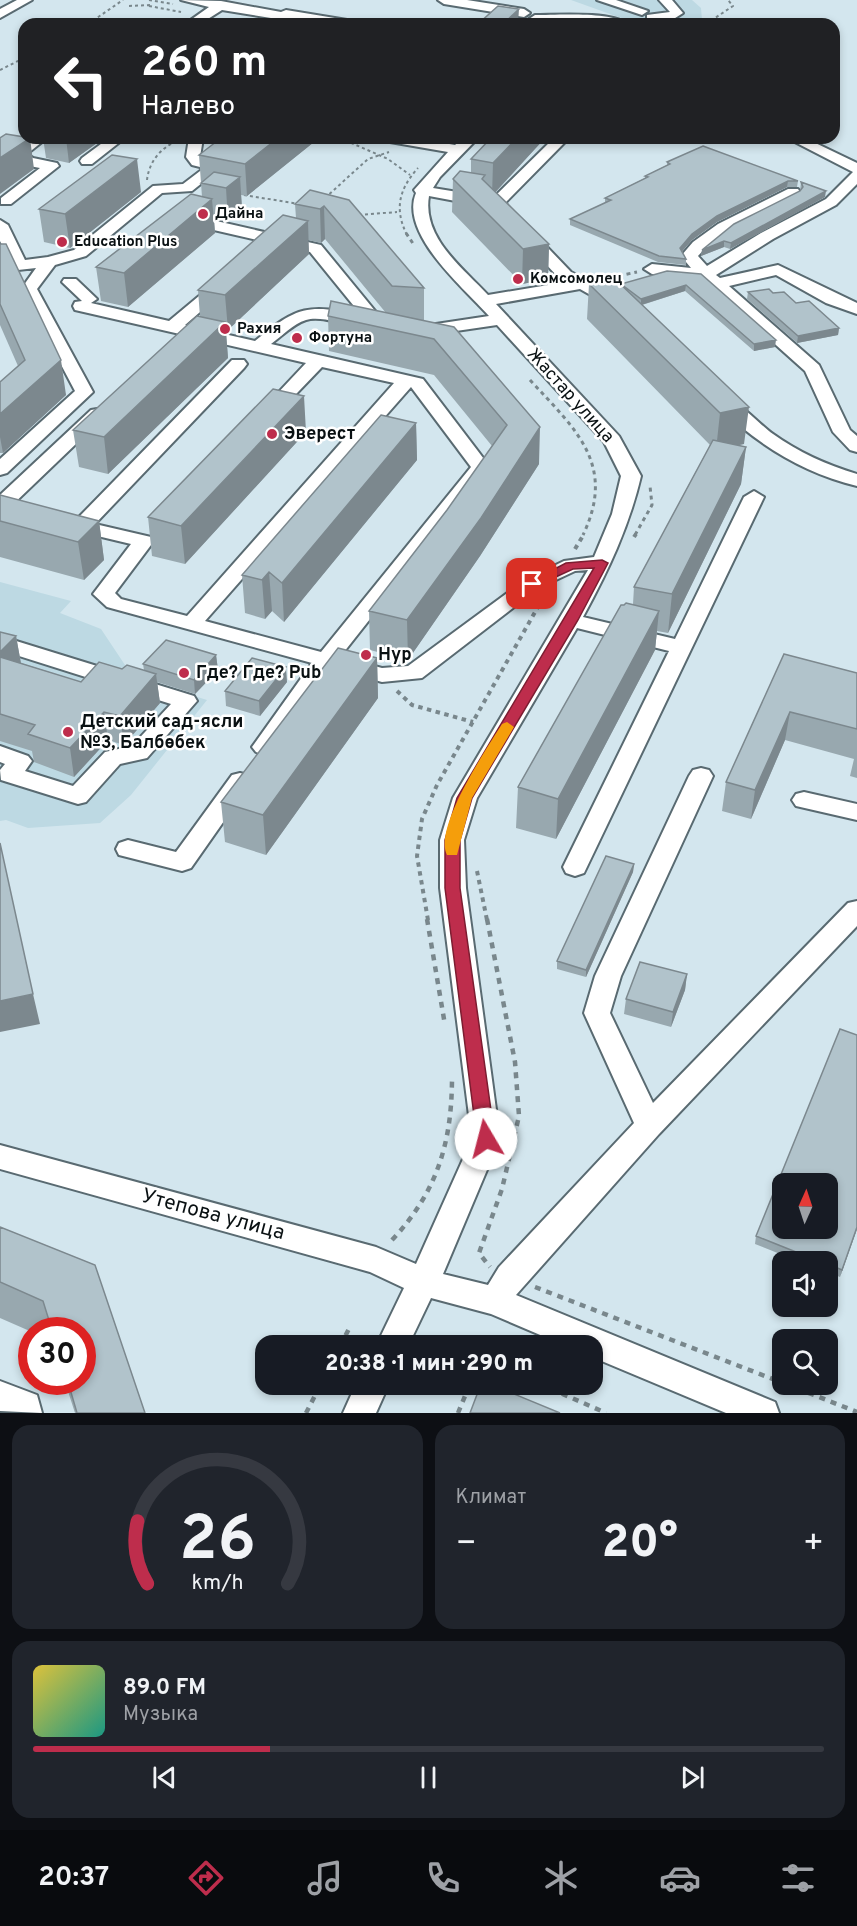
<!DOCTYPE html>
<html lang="ru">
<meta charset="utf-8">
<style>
body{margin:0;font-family:Overpass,sans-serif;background:#20242c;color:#f1f3f6;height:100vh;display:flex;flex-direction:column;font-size:22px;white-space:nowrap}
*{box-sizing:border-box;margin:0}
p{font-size:20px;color:#9ea1a6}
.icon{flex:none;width:33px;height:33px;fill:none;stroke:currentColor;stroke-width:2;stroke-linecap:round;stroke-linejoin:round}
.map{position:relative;height:1413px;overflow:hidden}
.panel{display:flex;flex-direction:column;gap:12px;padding:12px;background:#0d0f14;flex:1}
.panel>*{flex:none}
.top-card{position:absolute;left:18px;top:18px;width:822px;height:126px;border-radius:18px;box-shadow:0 3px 9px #0003;background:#202124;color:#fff;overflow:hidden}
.needle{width:39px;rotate:3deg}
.buttons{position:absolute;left:772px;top:1173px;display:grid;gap:12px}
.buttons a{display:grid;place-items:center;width:66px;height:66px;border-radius:12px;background:#171b24;box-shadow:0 3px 9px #0003;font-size:30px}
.speed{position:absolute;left:18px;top:1317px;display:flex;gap:12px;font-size:30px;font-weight:700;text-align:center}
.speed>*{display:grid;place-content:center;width:78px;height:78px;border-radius:50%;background:#171b24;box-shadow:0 3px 9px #0003;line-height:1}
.speed .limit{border:9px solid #d22;background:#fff;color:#111}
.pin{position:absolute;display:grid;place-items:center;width:51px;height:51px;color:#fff;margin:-26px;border-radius:12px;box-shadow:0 3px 9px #0006}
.me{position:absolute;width:66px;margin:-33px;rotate:352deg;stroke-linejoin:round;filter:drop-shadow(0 0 4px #0008)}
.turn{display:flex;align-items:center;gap:21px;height:126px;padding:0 24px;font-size:27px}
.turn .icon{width:78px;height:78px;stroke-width:2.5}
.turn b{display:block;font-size:42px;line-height:51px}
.big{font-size:45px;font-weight:800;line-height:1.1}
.panel .widget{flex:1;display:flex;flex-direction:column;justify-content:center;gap:9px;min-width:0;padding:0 21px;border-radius:18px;background:#20242c}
.panel .dial{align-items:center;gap:0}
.dial svg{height:156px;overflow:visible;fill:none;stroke:#363941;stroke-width:7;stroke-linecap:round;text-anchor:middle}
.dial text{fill:#f1f3f6;stroke:none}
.song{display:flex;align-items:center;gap:18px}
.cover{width:72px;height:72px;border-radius:9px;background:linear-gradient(135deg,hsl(50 70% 55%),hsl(170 70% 35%))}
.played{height:6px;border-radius:3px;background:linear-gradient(90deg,#be2d4c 30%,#363941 30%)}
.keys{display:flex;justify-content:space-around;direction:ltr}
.heat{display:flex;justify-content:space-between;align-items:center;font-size:33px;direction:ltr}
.panel .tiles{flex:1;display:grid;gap:12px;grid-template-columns:1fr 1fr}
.widget:last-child{grid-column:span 2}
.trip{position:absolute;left:255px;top:1335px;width:348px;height:60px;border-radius:18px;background:#171b24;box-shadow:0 3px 9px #0003;font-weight:800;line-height:60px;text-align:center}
.tab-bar{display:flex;height:96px;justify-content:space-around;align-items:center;background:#090b0e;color:#9ea1a6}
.tab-bar .icon{width:42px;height:42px}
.tab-bar .selected{color:#be2d4c}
.tab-bar b{font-size:27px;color:#f1f3f6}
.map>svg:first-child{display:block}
.built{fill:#bdd9e3}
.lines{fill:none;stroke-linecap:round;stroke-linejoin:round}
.minor-casing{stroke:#596a71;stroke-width:4}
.path-far3{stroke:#79878c;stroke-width:2;stroke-dasharray:3 3;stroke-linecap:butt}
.path-far2{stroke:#79878c;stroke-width:3;stroke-dasharray:4 4;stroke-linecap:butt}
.path-far1{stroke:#79878c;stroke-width:4;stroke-dasharray:4.5 4.5;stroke-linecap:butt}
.path{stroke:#79878c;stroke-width:4.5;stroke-dasharray:6 6;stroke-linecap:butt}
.minor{fill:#fff;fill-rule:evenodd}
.wall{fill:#98a8af}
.shaded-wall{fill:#7c888e}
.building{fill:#b1c3cb;stroke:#7c888e;stroke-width:1.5;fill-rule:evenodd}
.route{fill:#be2d4c;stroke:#7c1d31;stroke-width:1.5}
.slow{fill:#f59e0b}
.poi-dot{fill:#be2d4c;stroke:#fff;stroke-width:2}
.labels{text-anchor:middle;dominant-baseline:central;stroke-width:5;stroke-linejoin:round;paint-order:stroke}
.far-poi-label{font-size:15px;font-weight:bold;fill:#091012;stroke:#fff;text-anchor:start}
.street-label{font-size:18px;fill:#091012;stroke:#fff}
.poi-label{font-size:18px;font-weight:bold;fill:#091012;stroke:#fff;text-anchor:start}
.near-street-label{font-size:21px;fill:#091012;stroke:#fff}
</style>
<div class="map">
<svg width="857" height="1413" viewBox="0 0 857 1413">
<rect width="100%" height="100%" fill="#d3e6ee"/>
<!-- built -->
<path class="built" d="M571 0H692L701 8 702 20 699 24H638Z
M0 582 71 601 60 613 101 629 133 677 207 700 131 795 100 823 28 828 6 820 0 821Z"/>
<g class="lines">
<!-- minor casing -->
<g class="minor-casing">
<path id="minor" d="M17 0H32L0 18V9Z
M181 0 221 1 281 12 286 10 347 20 353 24 283 20 222 10 200 24H185L209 7Z
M438 0H467L524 9 530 13 524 17 444 4Z
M597 0H616L648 11 642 15Z
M659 0H672L683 13 672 20 647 21V15L670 12Z
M535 15C556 15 612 11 627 24L531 22 529 19Z
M31 138H47L27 154 33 158 57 163 59 166 11 204H1V198L40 168 24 165 14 159 0 160V152L13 150Z
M109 138H125L92 164H82L80 161 82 158Z
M189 138H203L200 157 213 161 242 138H258L192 191 162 193 86 256 55 265 37 289 93 392 7 473 0 475V459L75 391 21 289 36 268 0 272V262L10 261 0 241V220L8 225 25 260 48 257 74 250 153 186 183 184 204 168 192 165 186 157Z
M383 138H415L455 145 463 138H478L440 177 433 188 482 196 490 201 482 206 429 196C422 238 463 268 488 295L566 282 559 278 488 203 554 138H569L505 203 571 272 624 302 622 306H610L580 289 496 304 619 436 641 476C629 527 608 571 583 617L675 639 744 497 754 491 764 497 584 873 575 876 566 873 563 867 669 651 577 628 477 798 464 840 466 888 500 1139 443 1274 488 1285 499 1267 634 1123 584 1013 595 976 689 776 693 770 701 768 709 770 713 776 621 976 610 1013 653 1103 848 903 857 901V926L659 1134 516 1295 775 1402 779 1413H726L592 1357V1346H566L491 1314 431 1298 408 1346H376L404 1288 370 1272 0 1169V1145L376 1247 416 1264 472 1139 440 888V840L453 798 588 570 575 571 539 588 422 678 382 682 331 668 272 752 264 755 256 752 252 747 312 663 107 607 93 594 131 544 64 528 61 524 64 520 77 519 232 360H244L247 364 244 368 95 524 151 537 154 541 115 593 121 599 187 616 394 383 322 367 274 417 268 418 259 413 306 363 75 310 73 306 75 302 82 301 62 282 64 279H76L97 299 91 303 169 321 217 281 223 279 231 284 229 287 185 325 255 341C297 306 309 303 362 316L310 252 192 225 180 226 177 223 190 215 321 245 385 323 377 328 367 321C355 331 324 314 306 320 293 324 282 336 271 344L423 379 490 467 340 657 382 668 408 666 525 580 564 561 594 557 612 514 621 476 604 442 497 325 422 336 416 335 413 331 416 327 489 316C464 288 399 234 416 193L414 190 448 152 390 142ZM411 387 471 467 321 652 205 621Z
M787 138H805L857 163V184L836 205 773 239 716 275 720 278 778 265 857 303V314L826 303 776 275 729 286 819 365 850 430 857 436V452L850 450 833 432 805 371 701 278 652 274 644 269 652 264 691 268 681 256 693 242 718 224 788 189H798L800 192 798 195C763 213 724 226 698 256L707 266 761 233 826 199 853 172Z
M725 398C739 401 760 425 773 434 798 452 827 465 857 474V486C804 473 758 445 719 407L716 403 719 399Z
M97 409 106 414 103 418 7 510 0 512V495L91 410Z
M0 636 194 696 197 701 147 758 120 764 86 802 78 804 1 780 0 770 5 764 0 762V746L28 756 32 761 25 771 73 786 105 752 132 746 171 704 0 650Z
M240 773 248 775 252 781 191 868 182 871 119 855 116 849 119 843 128 840 176 852 232 775Z
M804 792 857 804V820L796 806 792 800 796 794Z
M0 1381 37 1395 42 1413 0 1411Z
M356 1384H389L376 1413H343Z"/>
</g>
<!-- path-far3 -->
<path class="path-far3" d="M149 0 173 4
M129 6 151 5
M149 6 181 12
M88 24 123 0
M706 24 733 6 728 0
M0 70 24 58
M340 138 388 159 410 175
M147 180C149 161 162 146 180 140
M244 195 299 204
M325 198 368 159 389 152
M359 215 397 212
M407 235C394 209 399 189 418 168"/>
<!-- path-far2 -->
<path class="path-far2" d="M406 233 414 245
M603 279 637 272
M530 380C575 429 617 464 583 535
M635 535 652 505 650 486"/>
<!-- path-far1 -->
<path class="path-far1" d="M634 537 636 534
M575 549 584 534
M397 691 412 705 473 722
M477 871 487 920
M428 920 417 856 422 819 437 785 543 598"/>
<!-- path -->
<path class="path" d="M427 919 445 1025
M487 919 515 1062 519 1116 502 1189 479 1253 490 1267
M392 1240C437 1192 452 1143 452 1077
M535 1287 783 1383
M340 1346 351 1325
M540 1384 606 1413
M786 1384 857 1412
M306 1413 321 1384
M458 1413 470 1384"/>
<!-- minor -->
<use href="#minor" class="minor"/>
</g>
<!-- wall -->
<path class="wall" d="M43 138H104L69 163 46 158Z
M225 138H319L247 196 241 195 242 209 228 221 214 218 215 233 128 307 101 301 96 267 202 197 199 155Z
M491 138H545L495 192 549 244 548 279 522 284 452 212 453 179 471 173V159Z
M667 162 798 181 797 187H787L717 222 692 240 682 251 686 259V265L658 262 570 225V219L605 203V198L645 178V176L667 165Z
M801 182 825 197 730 249 724 247 701 256 702 250 800 191Z
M310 190 424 288V321L539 464 480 556 408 660 370 650 369 611 447 510 492 446 434 375 329 351 328 316 386 313 325 239 321 243 308 240 309 254 228 330H226L228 358 108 474 79 467 73 430 200 317 198 290 296 218 295 204Z
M141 192 70 248 44 242 39 209Z
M0 244 66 395 3 453H0V382L18 366 0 325Z
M667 271 775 347 754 351 685 291 642 305 744 444 738 445 746 447 741 484 668 633 657 631 655 650 556 839 516 828 518 787 624 605 633 604 634 587 710 445 587 319 589 284 621 285Z
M748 292 773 293 796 303 839 328 838 335 797 343 747 299Z
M416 423 417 460 284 622 272 611 265 619 245 613 242 575Z
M306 432 185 564 152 556 148 517Z
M0 495 99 521 104 560 84 580 0 557Z
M0 632 16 636 21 663 81 682 122 669 144 670 143 664 216 655 218 670 195 694 157 682 160 703 124 745 108 740 74 777 34 762 32 751 0 741Z
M784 654 857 673V778L850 776 854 759 785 740 751 819 722 811 726 782Z
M377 658 378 698 266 855 225 842 221 802Z
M287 682 260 716 226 706 225 691Z
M634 864 633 872 586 977 557 969V961Z
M687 974 685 990 671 1027 624 1014 626 999Z
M0 1227 95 1265 145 1413H75L65 1382H82V1330H32V1332L0 1318Z
M857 1229 840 1277 828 1272V1262H800L755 1244 756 1236Z"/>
<!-- shaded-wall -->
<path class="shaded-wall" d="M519 9 518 24H503Z
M30 138 34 169 0 194V158Z
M66 138H104L69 163Z
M278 138H319L247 196 245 164Z
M517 138H545L492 196 493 163Z
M137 159 141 192 70 248 65 214Z
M240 177 242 209 228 221 226 188Z
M788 181 787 187 717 222 692 240 679 255 680 248 692 234 717 216Z
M826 191 825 197 730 249 731 243Z
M212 199 215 233 128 307 124 273Z
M324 206 325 239 321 243 320 209Z
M308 221 309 254 228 330 225 295Z
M724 241V247L701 256 702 250Z
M549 244 548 279 522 284 523 249Z
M686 285 685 291 641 305V299Z
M225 322 228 358 108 474 104 437Z
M839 328 838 335 797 343 798 336Z
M776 340 775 347 754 351V344Z
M61 360 66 395 3 453 0 437V414Z
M304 396 306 432 185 564 181 526Z
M749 407 744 444 716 450 720 413Z
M416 423 417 460 284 622 282 583Z
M540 427 539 464 480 556 408 660 407 620Z
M746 447 741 484 668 633 672 594Z
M99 521 104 560 84 580 78 542Z
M269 572 272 611 265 619 262 580Z
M659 611 655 650 556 839 558 799Z
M16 636 21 664 0 675V652Z
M216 655 218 670 195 694 194 680Z
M377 658 378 698 266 855 263 815Z
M286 667 287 682 260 716 259 701Z
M156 674 160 703 124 745 120 716Z
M104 712 108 740 74 777 70 748Z
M790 712 785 740 751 819 755 790Z
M634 864 633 872 586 977V970Z
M687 974 685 990 671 1027 673 1012Z
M33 994 40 1024 0 1032V1001Z
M857 1227V1229L840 1277 842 1270Z"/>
<!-- building -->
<path class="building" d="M498 6 519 9 503 24H478Z
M6 134 24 137V138H30L0 158V138Z
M221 138 224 139 225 138H278L245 164 199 155Z
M491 138H517L493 163 471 159Z
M703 146 798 181H788L717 216 692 234 680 248 686 259 659 256 570 219 611 200 605 198 648 177 645 176 670 164 667 162Z
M112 155 137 159 65 214 39 209Z
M460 171 485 175 482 179 549 244 523 249 453 179Z
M214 172 240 177 226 188 201 183Z
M801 182 826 191 731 243 724 241 702 250 734 224 800 191 803 187Z
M310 190 349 200 424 288 392 286 324 206 320 209 295 204Z
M191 194 212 199 124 273 96 267Z
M283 215 308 221 225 295 198 290Z
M0 244H6L61 360 0 414V382L25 360 0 304Z
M667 271 701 274 776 340 754 344 686 285 641 299 621 284Z
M615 279 749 407 720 413 589 284Z
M769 289 773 293 784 292 796 303 809 301 839 328 798 336 748 292Z
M331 301 454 327 540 427 481 518 407 620 369 611 447 510 507 425 434 339 328 316Z
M197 316 225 322 104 437 73 430Z
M273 389 304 396 181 526 148 517Z
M381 415 416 423 282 583 269 572 262 580 242 575Z
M713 440 746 447 672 594 634 587Z
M0 495 99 521 78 542 0 521Z
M626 603 659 611 558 799 518 787 621 605H624Z
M0 632 16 636 0 652Z
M166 640 216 655 194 680 143 664Z
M338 648 377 658 263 815 221 802Z
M784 654 857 673V729L790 712 755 790 726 782Z
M0 657 81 682 99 662 122 669 127 665 156 674 120 716 104 712 70 748 28 734 35 725 0 714Z
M252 658 286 667 259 701 225 691Z
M0 843 33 994 0 1001Z
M606 856 634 864 586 970 557 961Z
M640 962 687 974 673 1012 626 999Z
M840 1029 857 1035V1227L842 1270 828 1264V1262H821L756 1236ZM783 1184H828V1228H783Z
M0 1227 95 1265 145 1413H77L68 1382H82V1330H52L43 1301 0 1282Z
M481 1384H490L560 1413H470Z"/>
<!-- route -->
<path class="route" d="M602 560 608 563 578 620 472 798 460 840V888L495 1139 492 1144 486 1146 480 1144 477 1139 445 888V840L457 798 594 568 573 569 532 588 526 584 566 563Z"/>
<!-- slow -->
<path class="slow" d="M507 722 514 727 472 798 457 855H447C433 828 487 748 502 724Z"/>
<!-- markers -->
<g class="poi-dot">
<circle cx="203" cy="214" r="6"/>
<circle cx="62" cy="242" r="6"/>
<circle cx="518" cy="279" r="6"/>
<circle cx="225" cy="329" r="6"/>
<circle cx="297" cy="338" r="6"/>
<circle cx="272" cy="434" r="6"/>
<circle cx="366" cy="655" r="6"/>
<circle cx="184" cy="673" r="6"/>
<circle cx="68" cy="732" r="6"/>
</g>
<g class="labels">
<!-- far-poi labels -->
<g class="far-poi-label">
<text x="215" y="214">Дайна</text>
<text x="74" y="242">Education Plus</text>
<text x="530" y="279">Комсомолец</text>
<text x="237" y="329">Рахия</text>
<text x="309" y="338">Фортуна</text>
</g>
<!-- street labels -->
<g class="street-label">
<text transform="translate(570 396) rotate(48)">Жастар улица</text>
</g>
<!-- poi labels -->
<g class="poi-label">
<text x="284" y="434">Эверест</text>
<text x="378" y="655">Нур</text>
<text x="196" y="673">Где? Где? Pub</text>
<text x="80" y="722">Детский сад-ясли<tspan x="80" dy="21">№3, Балбөбек</tspan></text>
</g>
<!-- near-street labels -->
<g class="near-street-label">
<text transform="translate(213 1215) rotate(15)">Утепова улица</text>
</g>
</g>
</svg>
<div class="buttons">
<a><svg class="needle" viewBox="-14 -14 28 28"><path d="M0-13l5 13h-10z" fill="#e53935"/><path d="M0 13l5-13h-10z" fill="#9ea1a6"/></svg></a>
<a><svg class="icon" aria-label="sound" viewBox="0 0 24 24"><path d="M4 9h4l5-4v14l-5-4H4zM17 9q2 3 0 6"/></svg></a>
<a><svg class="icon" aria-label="search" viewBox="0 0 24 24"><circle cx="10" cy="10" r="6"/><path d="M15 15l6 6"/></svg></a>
</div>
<div class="speed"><div class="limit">30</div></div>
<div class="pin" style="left:532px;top:584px;background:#d93025"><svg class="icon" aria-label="arrive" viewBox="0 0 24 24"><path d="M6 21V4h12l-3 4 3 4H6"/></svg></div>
<svg class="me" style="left:486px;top:1139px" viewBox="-20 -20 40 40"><circle r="19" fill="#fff"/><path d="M0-13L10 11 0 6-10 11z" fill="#be2d4c"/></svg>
<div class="trip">20:38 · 1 мин · 290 m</div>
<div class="top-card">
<div class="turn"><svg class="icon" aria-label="left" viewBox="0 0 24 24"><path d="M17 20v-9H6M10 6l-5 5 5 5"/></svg><div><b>260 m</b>Налево</div></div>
</div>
</div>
<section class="panel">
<div class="tiles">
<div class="widget dial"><svg viewBox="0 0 100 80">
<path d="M14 69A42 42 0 1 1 86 69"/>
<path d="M14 69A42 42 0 0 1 9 37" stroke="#be2d4c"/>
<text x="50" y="56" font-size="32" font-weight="700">26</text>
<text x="50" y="72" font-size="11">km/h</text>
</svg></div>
<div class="widget"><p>Климат</p>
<div class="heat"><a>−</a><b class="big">20°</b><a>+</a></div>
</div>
<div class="widget">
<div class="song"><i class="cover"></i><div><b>89.0 FM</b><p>Музыка</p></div></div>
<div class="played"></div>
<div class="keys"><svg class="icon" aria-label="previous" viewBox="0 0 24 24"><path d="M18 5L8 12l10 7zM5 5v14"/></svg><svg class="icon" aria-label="pause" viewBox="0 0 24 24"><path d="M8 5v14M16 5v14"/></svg><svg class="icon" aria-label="next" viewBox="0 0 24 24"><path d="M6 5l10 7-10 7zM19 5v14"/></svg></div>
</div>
</div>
</section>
<nav class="tab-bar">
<b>20:37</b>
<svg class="icon selected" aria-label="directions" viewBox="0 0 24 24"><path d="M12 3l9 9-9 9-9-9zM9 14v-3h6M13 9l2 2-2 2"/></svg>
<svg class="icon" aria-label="music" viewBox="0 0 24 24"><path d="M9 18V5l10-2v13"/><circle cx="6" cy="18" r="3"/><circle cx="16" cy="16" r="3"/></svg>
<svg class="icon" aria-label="phone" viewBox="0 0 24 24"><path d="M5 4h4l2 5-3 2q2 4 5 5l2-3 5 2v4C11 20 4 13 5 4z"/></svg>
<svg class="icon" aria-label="climate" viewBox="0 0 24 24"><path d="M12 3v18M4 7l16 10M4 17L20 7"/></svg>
<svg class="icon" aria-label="car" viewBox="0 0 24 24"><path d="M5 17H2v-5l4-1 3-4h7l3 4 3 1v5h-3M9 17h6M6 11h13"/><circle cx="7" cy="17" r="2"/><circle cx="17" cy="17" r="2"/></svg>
<svg class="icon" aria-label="filters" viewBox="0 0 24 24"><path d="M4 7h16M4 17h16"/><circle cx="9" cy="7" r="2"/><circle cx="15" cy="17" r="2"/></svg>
</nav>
